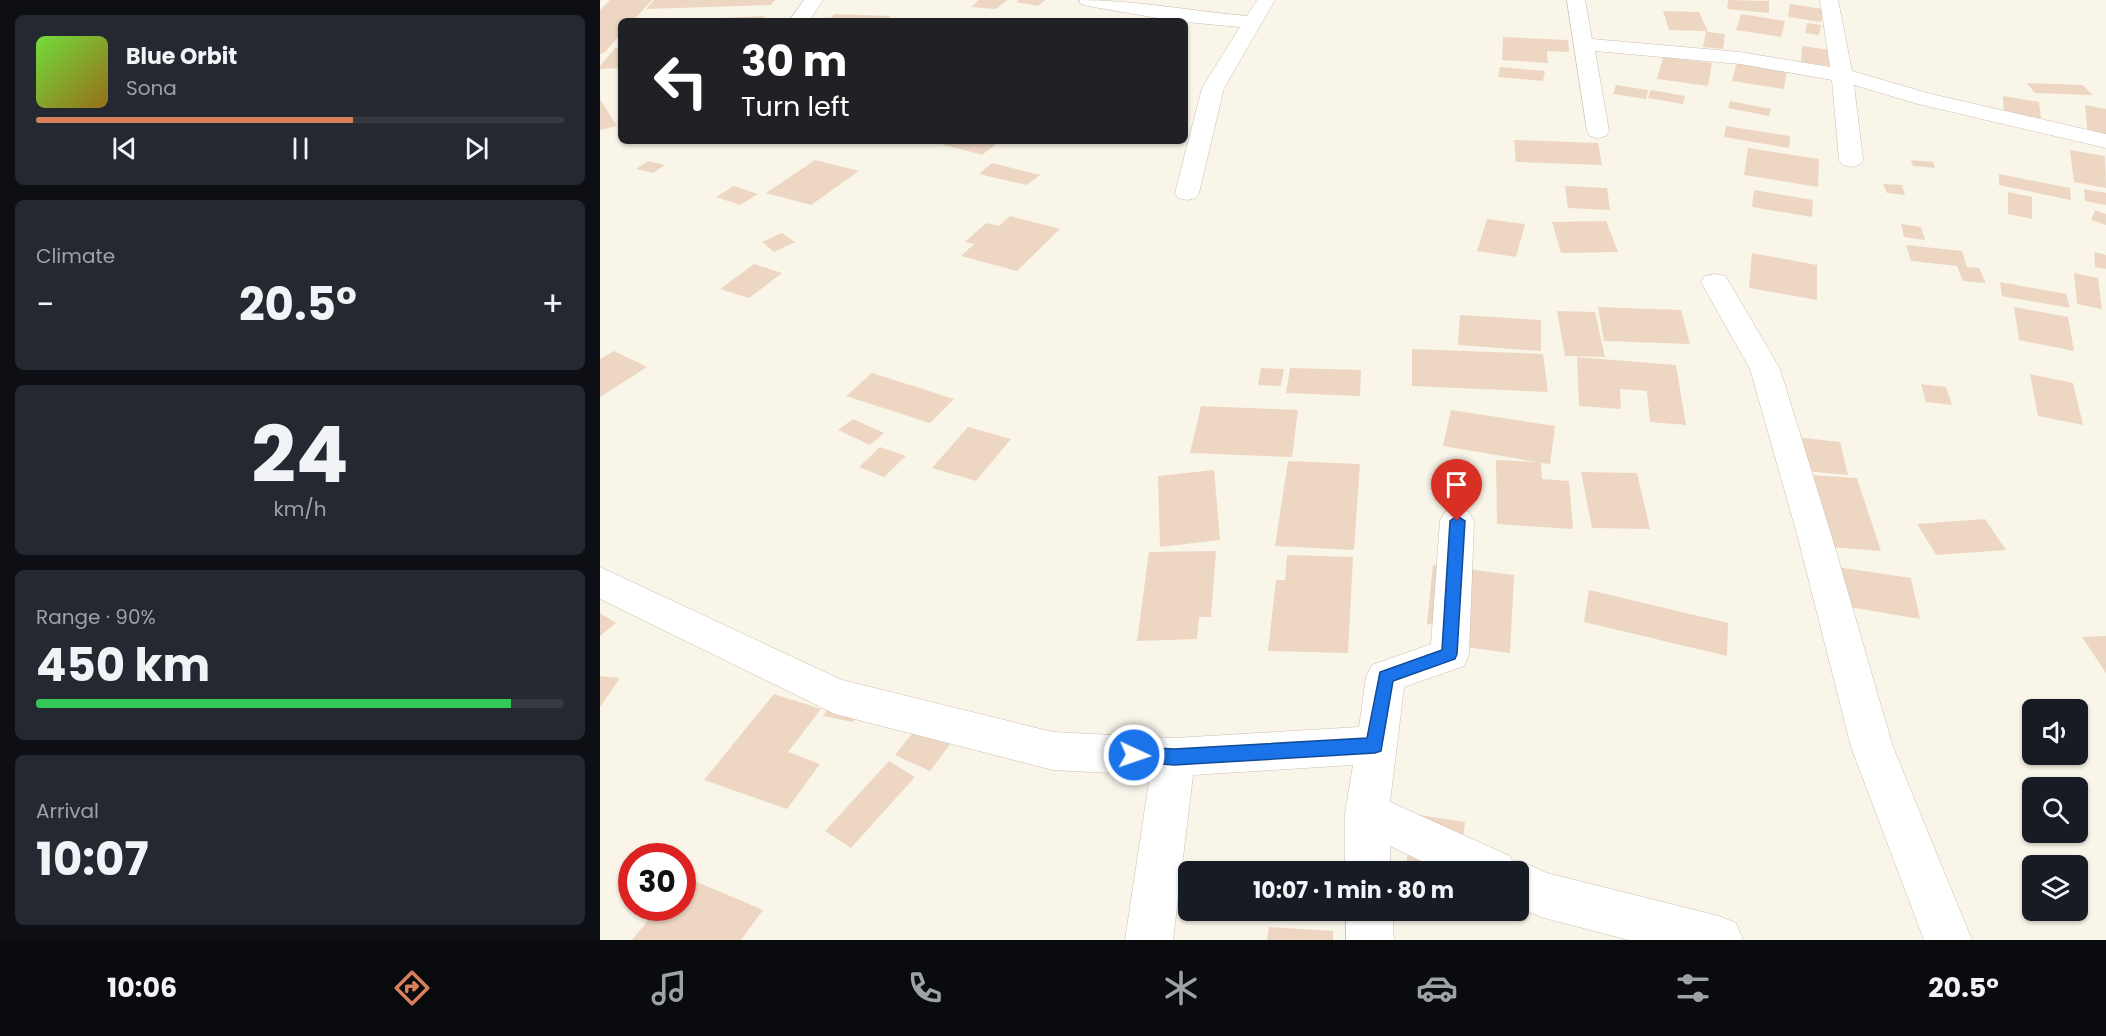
<!DOCTYPE html>
<meta charset="utf-8">
<style>
body{margin:0;font-family:Poppins,sans-serif;background:#242831;color:#f1f3f6;height:100vh;display:flex;flex-direction:column;font-size:22px;white-space:nowrap}
*{box-sizing:border-box;margin:0}
p{font-size:20px;color:#9ea1a6}
.icon{flex:none;width:33px;height:33px;fill:none;stroke:currentColor;stroke-width:2;stroke-linecap:round;stroke-linejoin:round}
.map{position:relative;flex:1;overflow:hidden}
.panel{display:flex;flex-direction:column;gap:15px;padding:15px;background:#0d0f14;width:600px}
.panel>*{flex:none}
.hud{position:absolute;left:18px;top:18px;width:570px;height:126px;border-radius:9px;box-shadow:0 2px 4px #0004;background:#202124;color:#fff;overflow:hidden}
.tools{position:absolute;left:1422px;top:699px;display:grid;gap:12px}
.tools a{display:grid;place-items:center;width:66px;height:66px;border-radius:9px;background:#171b24;box-shadow:0 2px 4px #0004;font-size:30px}
.speed{position:absolute;left:18px;top:843px;display:flex;gap:12px;font-size:30px;font-weight:700;text-align:center}
.speed>*{display:grid;place-content:center;width:78px;height:78px;border-radius:50%;background:#171b24;box-shadow:0 2px 4px #0004;line-height:1}
.speed .limit{border:9px solid #d22;background:#fff;color:#111}
.pin{position:absolute;display:grid;place-items:center;width:51px;height:51px;color:#fff;margin:-62px -26px;border-radius:50% 50% 50% 0;rotate:-45deg;box-shadow:0 0 6px #0007}
.pin .icon{rotate:45deg}
.me{position:absolute;width:66px;margin:-33px;rotate:93deg;stroke-linejoin:round;filter:drop-shadow(0 0 4px #0008)}
.turn{display:flex;align-items:center;gap:21px;height:126px;padding:0 24px;font-size:27px}
.turn .icon{width:78px;height:78px;stroke-width:2.5}
.turn b{display:block;font-size:42px;line-height:51px}
.big{font-size:45px;font-weight:700;line-height:1.1}
.panel .widget{flex:1;display:flex;flex-direction:column;justify-content:center;gap:9px;min-width:0;padding:0 21px;border-radius:9px;background:#242831}
.panel .dial{align-items:center;gap:0}
.dial b{font-size:78px;line-height:1}
.song{display:flex;align-items:center;gap:18px}
.cover{width:72px;height:72px;border-radius:9px;background:linear-gradient(135deg,hsl(100 70% 55%),hsl(40 70% 35%))}
.played{height:6px;border-radius:3px;background:linear-gradient(90deg,#d7805b 60%,#363941 60%)}
.keys{display:flex;justify-content:space-around;direction:ltr}
.heat{display:flex;justify-content:space-between;align-items:center;font-size:33px;direction:ltr}
.charge{height:9px;border-radius:4px;background:linear-gradient(90deg,#34c759 90%,#363941 0)}
.trip{position:absolute;left:578px;top:861px;width:351px;height:60px;border-radius:9px;background:#171b24;box-shadow:0 2px 4px #0004;font-weight:700;line-height:60px;text-align:center}
.dock{display:flex;height:96px;justify-content:space-around;align-items:center;background:#090b0e;color:#9ea1a6}
.dock .icon{width:42px;height:42px}
.dock .on{color:#d7805b}
.dock b{font-size:27px;color:#f1f3f6}
main{display:flex;flex:1;min-height:0}
.map>svg:first-child{display:block}
.building{fill:#edd7c3}
.lines{fill:none;stroke-linecap:round;stroke-linejoin:round}
.minor-casing{stroke:#cbbeb0;stroke-width:1}
.minor{fill:#fff;fill-rule:evenodd}
.route{fill:#1a73e8;stroke:#114b97;stroke-width:1.5}
</style>
<main>
<section class="panel">
<div class="widget">
<div class="song"><i class="cover"></i><div><b>Blue Orbit</b><p>Sona</p></div></div>
<div class="played"></div>
<div class="keys"><svg class="icon" aria-label="previous" viewBox="0 0 24 24"><path d="M18 5L8 12l10 7zM5 5v14"/></svg><svg class="icon" aria-label="pause" viewBox="0 0 24 24"><path d="M8 5v14M16 5v14"/></svg><svg class="icon" aria-label="next" viewBox="0 0 24 24"><path d="M6 5l10 7-10 7zM19 5v14"/></svg></div>
</div>
<div class="widget"><p>Climate</p>
<div class="heat"><a>−</a><b class="big">20.5°</b><a>+</a></div>
</div>
<div class="widget dial"><b>24</b><p>km/h</p></div>
<div class="widget"><p>Range · 90%</p><b class="big">450 km</b><div class="charge"></div></div>
<div class="widget"><p>Arrival</p><b class="big">10:07</b></div>
</section>
<div class="map">
<svg width="1506" height="940" viewBox="0 0 1506 940">
<rect width="100%" height="100%" fill="#faf5e9"/>
<!-- building -->
<path class="building" d="M10 0H52L33 21H21V34L4 53 0 54V10Z
M54 0H175L171 5 46 9Z
M379 0H407L396 9 371 7Z
M419 0H445L438 6 416 2Z
M1128 0 1169 1V13L1127 9Z
M1190 4 1223 9 1221 22 1188 17Z
M1063 11 1099 12 1108 32 1125 34 1123 49 1103 47 1106 31 1069 30Z
M234 14 290 16 286 21H228Z
M1141 14 1185 21 1181 37 1136 30Z
M164 16 161 21H103V19Z
M1207 23 1221 25 1219 35 1205 33Z
M903 37 968 40 969 52 947 51 948 63 902 60Z
M1202 46 1230 50 1229 66 1201 62Z
M15 48H21V68L0 69V66Z
M1063 57 1112 63 1108 86 1057 79Z
M1137 61 1187 69 1184 89 1132 81Z
M900 67 945 71 943 81 898 77Z
M1427 83 1483 85 1492 95 1435 93Z
M1016 85 1048 90 1046 99 1013 94Z
M1051 90 1085 96 1083 104 1048 98Z
M1403 96 1439 102 1441 119 1404 113Z
M0 99 17 126 0 130Z
M1130 101 1171 109 1169 116 1128 108Z
M1485 105 1506 109V140L1488 137Z
M1126 126 1190 136 1189 148 1124 137Z
M914 140 998 143 1002 165 916 162Z
M331 141H400L382 155Z
M1148 148 1219 159 1218 187 1144 175Z
M1470 150 1505 156 1506 188 1474 182Z
M215 160 259 171 211 205 166 193Z
M1311 160 1333 162 1335 168 1313 166Z
M48 161 65 165 53 173 36 169Z
M392 163 440 175 427 185 379 174Z
M1399 174 1470 188 1471 200 1399 185Z
M1283 184 1302 185 1305 195 1287 193Z
M134 186 158 194 140 205 116 197Z
M965 186 1007 188 1010 210 968 208Z
M1484 189 1506 193V205L1485 201Z
M1154 190 1213 200 1212 217 1152 207Z
M1408 192 1432 197V219L1408 214Z
M1495 210 1506 214V225L1491 220Z
M410 216 460 229 417 271 361 256 374 244 365 242 386 223 399 226Z
M887 219 925 224 916 257 877 251Z
M1006 221 1018 252 961 253 952 222Z
M1301 224 1321 227 1325 240 1304 237Z
M182 233 195 242 174 252 162 242Z
M1306 245 1362 251 1367 267 1379 268 1386 283 1363 281 1357 266 1311 261Z
M1494 252 1506 255V269L1495 267Z
M1152 253 1217 265V300L1149 288Z
M154 264 182 273 149 298 120 289Z
M1474 273 1498 278 1502 309 1477 304Z
M1400 282 1466 294 1470 308 1402 296Z
M998 307 1081 310 1090 344 1004 341Z
M1414 307 1468 317 1474 351 1419 340Z
M957 311 995 312 1005 357 965 356Z
M860 315 941 320V351L858 345Z
M812 349 943 354 948 392 812 386Z
M14 351 47 367 0 397V359Z
M977 357 1076 365 1086 425 1050 422 1047 391 1020 389 1021 409 979 406Z
M661 368 684 369 681 386 658 385Z
M690 368 761 370 760 396 686 393Z
M272 373 354 399 330 423 246 396Z
M1430 374 1473 383 1483 425 1438 416Z
M1321 384 1346 387 1352 405 1326 402Z
M601 406 698 410 692 457 590 453Z
M851 410 955 426 950 464 941 463 942 479 969 481 973 529 897 524 896 460 938 462 843 446Z
M253 419 284 433 270 445 238 430Z
M368 427 411 439 376 481 332 468Z
M1186 436 1240 442 1248 475 1193 470Z
M280 447 306 456 284 477 259 467Z
M688 461 760 464 754 550 675 546Z
M614 470 620 540 560 547 558 476Z
M981 472 1037 473 1050 529 992 528Z
M1196 474 1257 478 1281 551 1217 546Z
M1385 519 1406 550 1336 555 1317 524Z
M616 551 611 617H599L597 639 537 641 549 552Z
M687 555 753 557 748 653 668 651 676 580H685Z
M833 565 914 575 910 653 843 644 846 626 827 624Z
M1237 567 1311 578 1320 619 1243 606Z
M989 590 1128 623 1127 656 984 622Z
M0 613 16 623 0 636Z
M1506 636V673L1482 637Z
M0 676 20 678 0 707Z
M238 692 267 699 253 722 223 716Z
M174 694 221 709 188 752 220 764 187 809 104 780Z
M323 720 357 735 330 771 295 755Z
M289 761 315 777 251 848 225 831Z
M813 814 865 822 859 872H805Z
M83 876 163 910 141 940H32L58 908H82Z
M669 927 733 931V940H667Z"/>
<g class="lines">
<!-- minor casing -->
<g class="minor-casing">
<path id="minor" d="M204 0H223L209 21H189Z
M479 0C535 0 591 11 647 16L657 0H675L624 88 599 193 596 198 587 200 578 198 575 193 602 88 640 27 575 21 488 6 481 4Z
M967 0H985L992 39 1140 52 1230 67 1220 0H1238L1252 71 1331 94 1506 134V148L1318 104 1254 85 1263 160 1259 165 1251 167 1243 165 1239 160 1232 80 1140 64 995 51 1009 131 1006 136 998 138 990 136 987 131Z
M1115 274 1125 276 1129 282 1180 369 1231 534 1293 747 1372 940H1324L1251 747 1197 534 1150 369 1101 282 1105 276Z
M857 508 869 512 874 521 869 654 864 666 804 687 790 802 910 856 913 862 918 860 947 873 1119 916 1136 923 1143 940H1029L944 918 918 907V872H844L790 846 791 872H745V813L753 765 593 775 573 940H525L550 775 453 770 235 714 0 599V567L242 680 453 732 574 738 759 727 766 677 772 665 831 644 840 521 845 512Z
M746 910H792L794 940H746Z"/>
</g>
<!-- minor -->
<use href="#minor" class="minor"/>
</g>
<!-- route -->
<path class="route" d="M857 516 865 521 857 654 855 659 793 681 781 751 775 753 574 765 528 761 525 755 528 750 534 747 574 749 767 738 780 672 842 650 850 521Z"/>
</svg>
<div class="tools">
<a><svg class="icon" aria-label="sound" viewBox="0 0 24 24"><path d="M4 9h4l5-4v14l-5-4H4zM17 9q2 3 0 6"/></svg></a>
<a><svg class="icon" aria-label="search" viewBox="0 0 24 24"><circle cx="10" cy="10" r="6"/><path d="M15 15l6 6"/></svg></a>
<a><svg class="icon" aria-label="layers" viewBox="0 0 24 24"><path d="M12 4l9 5-9 5-9-5zM3 14l9 5 9-5"/></svg></a>
</div>
<div class="speed"><div class="limit">30</div></div>
<div class="pin" style="left:857px;top:521px;background:#d93025"><svg class="icon" aria-label="arrive" viewBox="0 0 24 24"><path d="M6 21V4h12l-3 4 3 4H6"/></svg></div>
<svg class="me" style="left:534px;top:755px" viewBox="-20 -20 40 40"><circle r="17" fill="#1a73e8" stroke="#fff" stroke-width="3"/><path d="M0-11L8 9 0 5-8 9z" fill="#fff"/></svg>
<div class="trip">10:07 · 1 min · 80 m</div>
<div class="hud">
<div class="turn"><svg class="icon" aria-label="left" viewBox="0 0 24 24"><path d="M17 20v-9H6M10 6l-5 5 5 5"/></svg><div><b>30 m</b>Turn left</div></div>
</div>
</div>
</main>
<nav class="dock">
<b>10:06</b>
<svg class="icon on" aria-label="directions" viewBox="0 0 24 24"><path d="M12 3l9 9-9 9-9-9zM9 14v-3h6M13 9l2 2-2 2"/></svg>
<svg class="icon" aria-label="music" viewBox="0 0 24 24"><path d="M9 18V5l10-2v13"/><circle cx="6" cy="18" r="3"/><circle cx="16" cy="16" r="3"/></svg>
<svg class="icon" aria-label="phone" viewBox="0 0 24 24"><path d="M5 4h4l2 5-3 2q2 4 5 5l2-3 5 2v4C11 20 4 13 5 4z"/></svg>
<svg class="icon" aria-label="climate" viewBox="0 0 24 24"><path d="M12 3v18M4 7l16 10M4 17L20 7"/></svg>
<svg class="icon" aria-label="car" viewBox="0 0 24 24"><path d="M5 17H2v-5l4-1 3-4h7l3 4 3 1v5h-3M9 17h6M6 11h13"/><circle cx="7" cy="17" r="2"/><circle cx="17" cy="17" r="2"/></svg>
<svg class="icon" aria-label="filters" viewBox="0 0 24 24"><path d="M4 7h16M4 17h16"/><circle cx="9" cy="7" r="2"/><circle cx="15" cy="17" r="2"/></svg>
<b>20.5°</b>
</nav>
